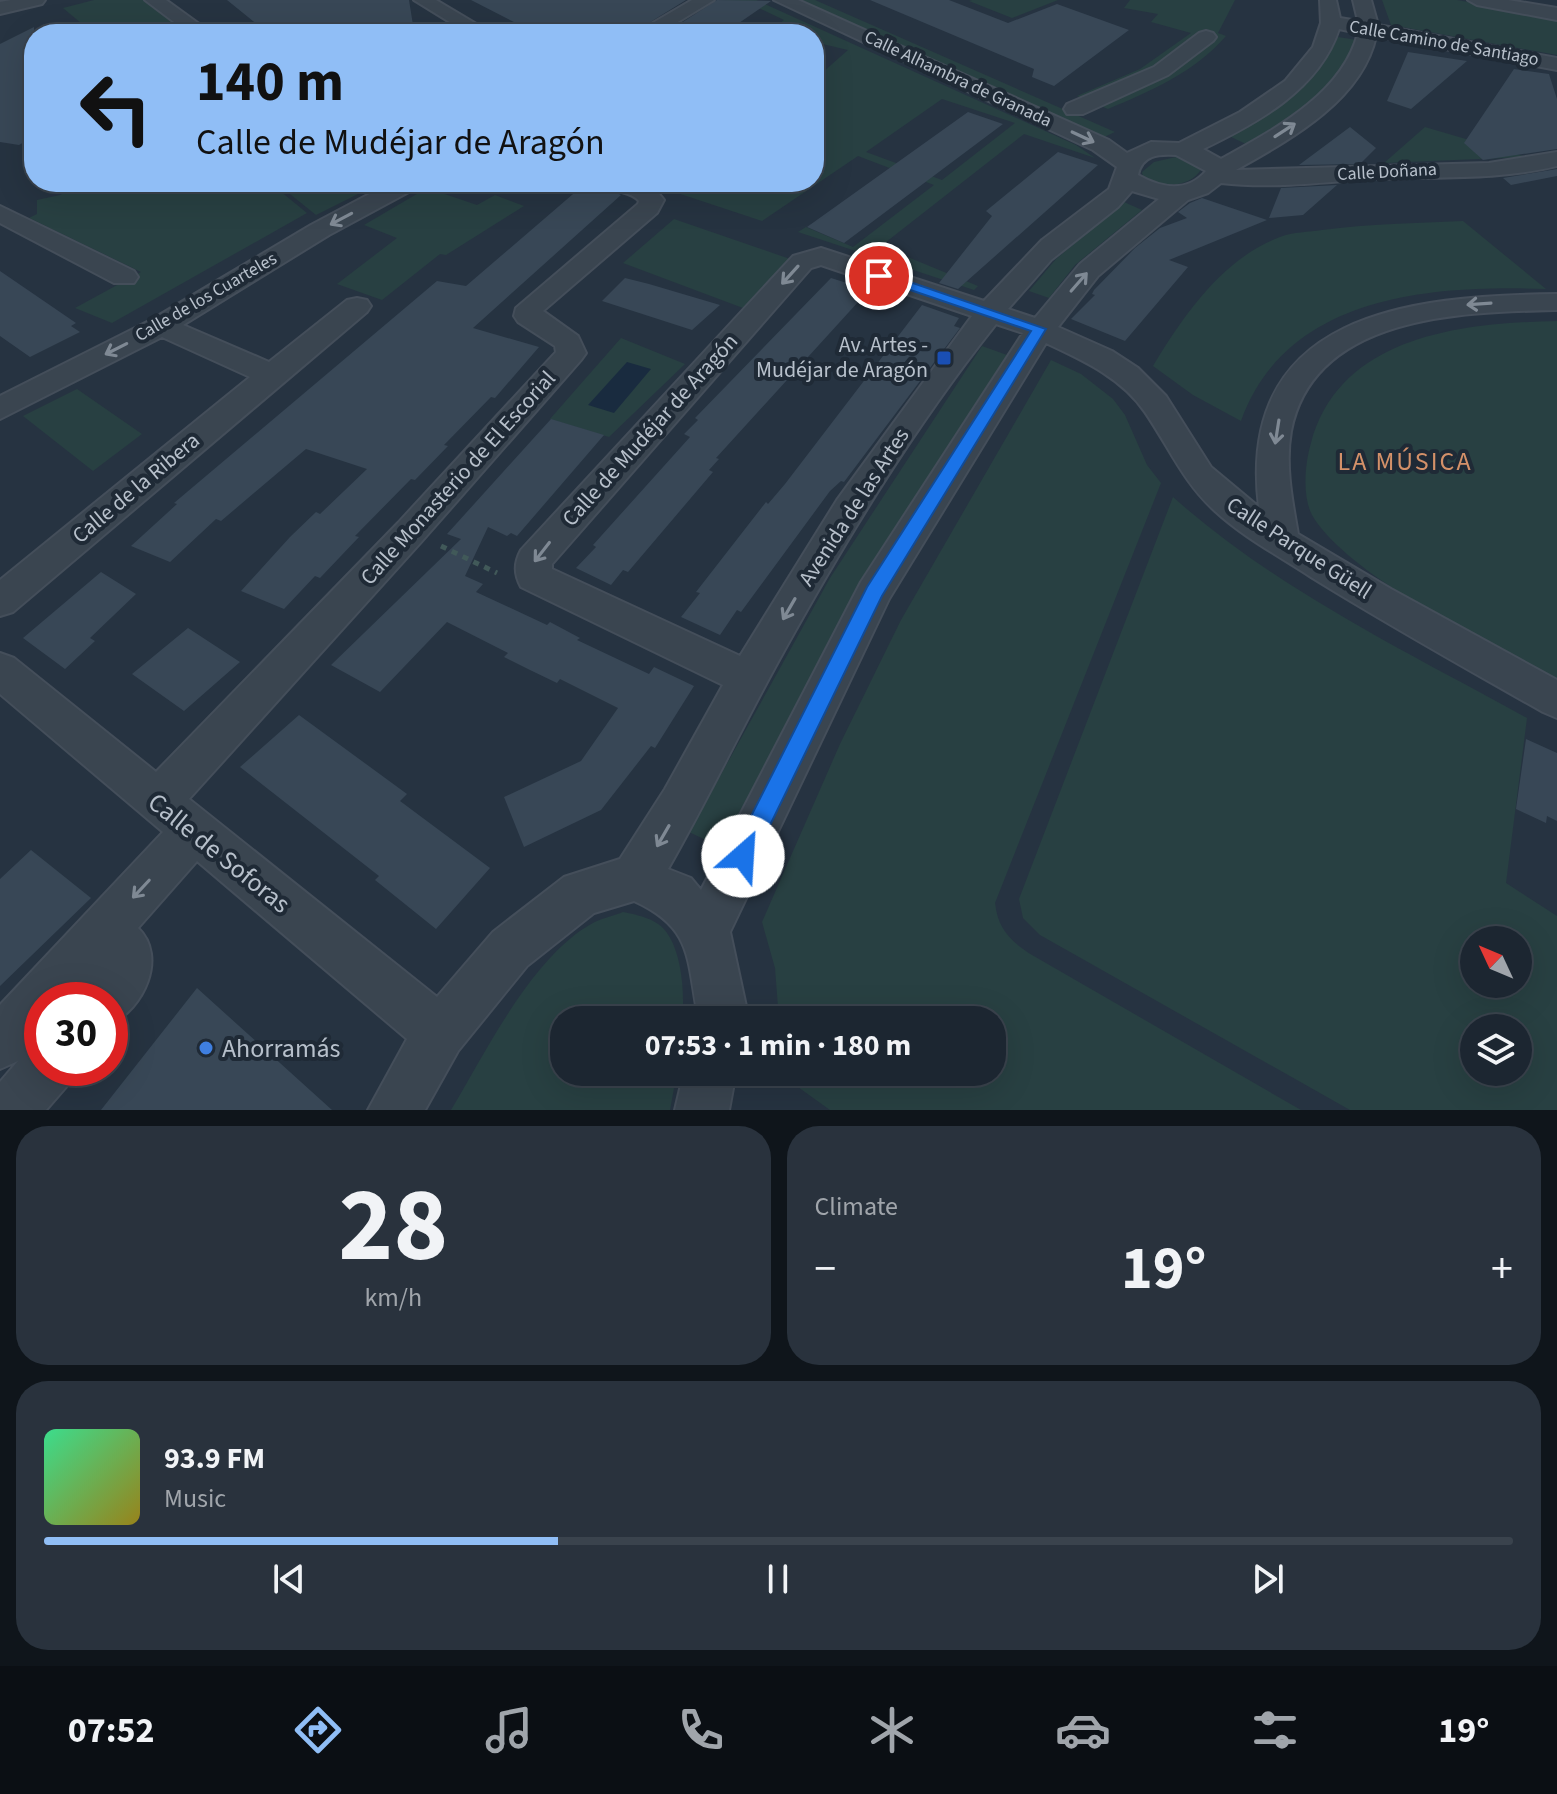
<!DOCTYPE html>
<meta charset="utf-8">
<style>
body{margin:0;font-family:"Source Sans 3",sans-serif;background:#29323d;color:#f1f3f6;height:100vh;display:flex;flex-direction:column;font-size:30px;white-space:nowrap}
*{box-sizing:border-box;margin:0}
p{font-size:26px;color:#a0a5ab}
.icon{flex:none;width:44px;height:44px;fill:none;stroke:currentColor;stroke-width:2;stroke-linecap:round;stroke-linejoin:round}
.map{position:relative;height:1110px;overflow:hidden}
.sheet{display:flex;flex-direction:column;gap:16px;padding:16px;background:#0f151b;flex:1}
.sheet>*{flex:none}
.guide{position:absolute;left:24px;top:24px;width:800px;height:168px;border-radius:32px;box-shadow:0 8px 32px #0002,0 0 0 2px #3a434d;background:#90bef6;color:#111;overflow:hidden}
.needle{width:52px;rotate:314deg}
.fabs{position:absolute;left:1460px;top:926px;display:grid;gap:16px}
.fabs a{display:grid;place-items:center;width:72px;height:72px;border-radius:50%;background:#1c2631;box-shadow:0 8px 32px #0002,0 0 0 2px #3a434d;font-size:40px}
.speed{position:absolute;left:24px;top:982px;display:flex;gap:16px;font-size:40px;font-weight:700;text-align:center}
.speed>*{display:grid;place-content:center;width:104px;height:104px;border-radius:50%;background:#1c2631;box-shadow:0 8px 32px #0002,0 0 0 2px #3a434d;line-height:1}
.speed .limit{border:12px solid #d22;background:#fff;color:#111}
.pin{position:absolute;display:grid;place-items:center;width:68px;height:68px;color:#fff;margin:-34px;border:4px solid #fff;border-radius:50%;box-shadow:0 2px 8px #0007}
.me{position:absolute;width:88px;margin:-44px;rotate:26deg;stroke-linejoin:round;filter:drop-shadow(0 0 6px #0008)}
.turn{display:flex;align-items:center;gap:28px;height:168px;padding:0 40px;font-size:36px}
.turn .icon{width:104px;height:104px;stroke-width:2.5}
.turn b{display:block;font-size:56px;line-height:68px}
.big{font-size:60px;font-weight:700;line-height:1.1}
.sheet .widget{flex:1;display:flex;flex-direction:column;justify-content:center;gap:12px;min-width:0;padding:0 28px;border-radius:32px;background:#29323d}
.sheet .dial{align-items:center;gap:0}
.dial b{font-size:104px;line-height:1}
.song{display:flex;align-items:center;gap:24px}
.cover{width:96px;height:96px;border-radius:12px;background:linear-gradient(135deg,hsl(150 70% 55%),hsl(50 70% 35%))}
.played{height:8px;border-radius:4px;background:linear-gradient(90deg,#90bef6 35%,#3a434d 35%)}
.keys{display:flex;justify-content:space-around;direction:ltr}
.heat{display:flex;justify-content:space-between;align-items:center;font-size:44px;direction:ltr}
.sheet .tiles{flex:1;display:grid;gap:16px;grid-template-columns:1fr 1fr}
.widget:last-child{grid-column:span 2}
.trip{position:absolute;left:550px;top:1006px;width:456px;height:80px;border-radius:32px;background:#1c2631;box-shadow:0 8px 32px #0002,0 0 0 2px #3a434d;font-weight:700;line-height:80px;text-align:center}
.dock{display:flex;height:128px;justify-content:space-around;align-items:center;background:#0b0f14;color:#a0a5ab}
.dock .icon{width:56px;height:56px}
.dock .selected{color:#90bef6}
.dock b{font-size:36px;color:#f1f3f6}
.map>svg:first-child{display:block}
.green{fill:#284042;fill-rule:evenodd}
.water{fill:#192b3f}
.building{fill:#384756}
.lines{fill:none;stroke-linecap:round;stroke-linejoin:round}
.street-casing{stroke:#444e5a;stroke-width:4}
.path{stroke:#415959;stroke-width:5;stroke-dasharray:6 6;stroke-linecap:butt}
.street{fill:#3a4550;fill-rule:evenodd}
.oneway{stroke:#7f8994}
.route{fill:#1a73e8;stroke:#114b97;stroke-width:2}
.transit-dot{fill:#1a4fb4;stroke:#1f2a36;stroke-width:3}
.shop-dot{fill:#3f7fe0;stroke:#1f2a36;stroke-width:3}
.labels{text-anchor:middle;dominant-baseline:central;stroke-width:8;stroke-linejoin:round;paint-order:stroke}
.far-street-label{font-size:18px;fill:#b7c0cb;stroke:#1f2a36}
.poi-label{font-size:22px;fill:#b7c0cb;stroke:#1f2a36;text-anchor:end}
.street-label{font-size:22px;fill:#b7c0cb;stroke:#1f2a36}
.quarter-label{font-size:26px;letter-spacing:2px;fill:#d49169;stroke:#1f2a36}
.near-street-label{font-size:26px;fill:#b7c0cb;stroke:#1f2a36}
.near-poi-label{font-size:26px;fill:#b7c0cb;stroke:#1f2a36;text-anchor:start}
</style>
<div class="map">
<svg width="1557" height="1110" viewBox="0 0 1557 1110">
<rect width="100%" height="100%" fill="#263341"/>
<!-- green -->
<path class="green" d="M94 0H144L191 34H94L63 8Z
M726 0H756L1076 145 1095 158 1024 134 881 246 978 286 974 290 798 232 806 227 853 247 934 185 858 156 762 221 644 182H671L691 187 697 182H814V80L848 50 814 42V34H767L784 20 761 9 721 3ZM942 99 1015 123 942 180 866 152Z
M792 0H815L1115 132 1102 138Z
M972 0H1058L1012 18 969 1Z
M1130 0H1235L1218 33 1226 36C1195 72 1151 91 1108 109L1077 96 1140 69 1191 33 1151 22 1158 14 1124 8Z
M1382 0H1457L1557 18V55L1391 25Z
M1338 37 1357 40C1334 92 1293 116 1246 144L1229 136C1273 110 1316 85 1338 37Z
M1425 127 1527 157 1384 163Z
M1176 157H1186L1202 168C1191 188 1160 189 1143 177L1142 172 1154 162Z
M87 182H269L307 213 112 323 75 308 141 272 29 218 37 214V200L60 195Z
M275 182H382L316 215Z
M427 188 477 205 495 195 524 206 446 255 440 254 382 300 337 284 397 238 364 225Z
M1124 202 1142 210 1075 265 1049 298 1029 291 1056 259Z
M674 219 793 260 743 308 623 263Z
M1463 221 1546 289C1431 285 1286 295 1241 421L1193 395 1153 366C1184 315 1222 259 1280 237 1293 232 1309 232 1322 230 1369 224 1416 223 1463 221Z
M1557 321V679C1494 649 1346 574 1312 515 1302 496 1305 463 1311 443 1340 335 1463 323 1557 321Z
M621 338 685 364 609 437 550 419Z
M982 346 1007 355 857 588 727 850 689 832 830 578Z
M1051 360 1081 374 1113 399 1125 415 1147 465 1161 483 995 903C998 929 1010 941 1032 955L1301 1110H830L777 1072H992V1020H779L775 968 762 922 840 744 901 620Z
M77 389 142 434 93 471 23 416Z
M1173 497C1276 589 1407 652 1527 718L1506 883 1557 916V1110H1350L1040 935 1023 918 1019 899ZM1474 940H1518V984H1474ZM1474 1028H1518V1072H1474Z
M623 912C638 915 658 919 667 933 682 954 685 995 682 1020H564V1072H677L670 1110H451C486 1052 532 956 593 923 602 918 613 916 623 912Z"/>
<!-- water -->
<path class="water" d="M627 362 651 369 614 413 588 405Z"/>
<!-- building -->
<path class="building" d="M227 0H409L413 25 379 34 365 33 354 24 337 30 330 26 300 34H269Z
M471 0H686L631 34H537Z
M717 0 771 1 723 34H664Z
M870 0H949L1008 23 1057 4 1129 30 1054 86 1032 77 1034 69Z
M34 27V136L19 145 0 142V44Z
M1408 52 1467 61 1411 109 1387 101Z
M1514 69 1549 74 1557 99V149L1483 160 1464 143Z
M968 112 1003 124 844 243 807 227Z
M1350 127 1376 148 1360 164 1299 165Z
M1058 152 1098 165 958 289 939 283 992 216 986 211Z
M1557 169V176L1511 185 1503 178Z
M587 182H601L606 188 621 195 473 328 539 347 495 398 491 397 444 445 448 446 415 480 411 479 355 536 359 537 320 578 315 576 284 609 241 591 290 537 316 512 320 514 367 469 306 449 221 521 216 519 170 562 131 546 177 504 174 503 437 281 466 286Z
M1337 185 1303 215 1269 218 1281 188Z
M1202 198 1267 220 1169 260 1188 267 1125 341 1071 319 1095 295 1092 294 1094 290 1135 248 1160 228 1187 218 1178 212 1190 203Z
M0 271 76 323 71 326 80 332 30 357 0 336Z
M625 278 649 284 720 305 692 330 602 301Z
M831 278 869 290 716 458 719 459 709 470 713 472 628 572 623 570 611 585 576 568 596 547 593 545 690 437 684 434 698 420 695 418Z
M922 305 959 318 954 326 960 328 844 482 841 481 830 491 741 612 737 610 720 635 681 617 700 593 696 592 766 502 768 504 785 484Z
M551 419 604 435 517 536 511 533 507 536 488 527 465 576 483 584 476 592 547 625 550 622 580 638 577 640 649 674 654 667 694 686 655 748 651 746 601 810 524 847 504 797 581 761 618 708 560 679 557 683 530 670 504 657 508 653 447 622 380 692 331 665 461 539 447 534Z
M101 572 136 594 90 638 95 641 65 669 23 638Z
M188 628 240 662 184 711 132 674Z
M299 715 407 794 400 801 490 868 436 929 375 880 379 876 240 767Z
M1526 739 1557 753V821L1547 816 1546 823 1516 809Z
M31 850 91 898 0 986V879Z
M197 988 332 1110H101Z"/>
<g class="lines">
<!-- street casing -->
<g class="street-casing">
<path id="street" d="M11 0H45L42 4 0 14V2Z
M145 0H166L213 34H190Z
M414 0H436L493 34H469Z
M692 0H714L658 34H634Z
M774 0H798L1109 140 1127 153 1151 142 1179 143 1240 112 1285 81 1313 47 1321 23 1320 0H1336L1340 18 1358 21 1353 0H1371L1378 25 1557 58V70L1376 36C1362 101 1289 140 1236 170L1489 163 1557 152V166C1496 181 1436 176 1374 179 1323 182 1272 189 1221 183L1208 193 1188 200 1098 276 1058 327 1112 351 1138 368 1166 396 1211 467 1259 507C1235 313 1410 296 1557 294V310C1464 312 1314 314 1291 431 1285 465 1292 500 1298 534L1391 589 1557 680V718L1543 712C1465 668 1387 624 1311 577 1279 556 1243 537 1215 511 1183 482 1169 447 1145 412 1121 377 1082 360 1046 343L889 599 730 932 747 1011 746 1020H694L697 1011C687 956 691 927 634 901L594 913 527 966 458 1051 425 1110H368L407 1039 197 861 138 928C168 957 143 1010 110 1024V1000H81L87 984 73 1000H42V1035L29 1049 42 1044V1068H73L66 1087 46 1110H0V1082L18 1061 0 1069V1005L163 832 0 694V653L14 658 156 772 398 523 556 352 555 346 518 322 514 316 516 308 638 204 639 201C630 190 612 194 604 182L652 185 664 200 657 213 543 311 578 336 586 353 581 360 422 541 189 799 437 997 493 932 564 877 620 859 665 789 723 685 521 587C514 574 514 563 521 550L793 256 821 248 984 301 1042 240 1109 189 1117 167 1093 150ZM1339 29 1358 33C1342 95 1273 130 1221 159L1203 149C1257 123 1319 90 1339 29ZM1176 155 1206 171C1187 193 1161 188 1138 175 1142 155 1158 154 1176 155ZM1132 191 1159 199 1080 264 1035 318 1008 309 1051 260 1118 207ZM821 265 972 316 837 500 740 656 552 569V564L811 268ZM996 324 1023 333 861 582 701 890 691 878 668 869C707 801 741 729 779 660 843 544 913 428 996 324Z
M1468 0H1508L1557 8V20L1477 5Z
M1206 31 1213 33 1216 37 1213 41 1168 75 1083 114H1067L1064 109 1067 104 1154 67 1199 33Z
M392 182H422L418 187 329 235 183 325 269 362 347 300 357 298 367 300 371 306 367 312 13 612 0 616V580L250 377 162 337 0 419V396L151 320 311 225Z
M0 206 134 271 138 277 134 283H114L0 223Z
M684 1072H736L729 1110H675Z"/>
</g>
<!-- path -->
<path class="path" d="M441 546 497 573"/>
<!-- street -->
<use href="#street" class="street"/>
</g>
<!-- one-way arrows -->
<defs><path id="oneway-shaft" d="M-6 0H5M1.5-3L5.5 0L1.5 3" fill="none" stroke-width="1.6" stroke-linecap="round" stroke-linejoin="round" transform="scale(2)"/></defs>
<g class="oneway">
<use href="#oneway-shaft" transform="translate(1285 130) rotate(-33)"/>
<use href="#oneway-shaft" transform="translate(1083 137) rotate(25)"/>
<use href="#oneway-shaft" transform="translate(341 219) rotate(152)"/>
<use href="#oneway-shaft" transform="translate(790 275) rotate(132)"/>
<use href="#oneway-shaft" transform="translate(1079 282) rotate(-49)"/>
<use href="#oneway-shaft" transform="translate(1479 304) rotate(176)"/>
<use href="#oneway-shaft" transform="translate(116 349) rotate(153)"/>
<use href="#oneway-shaft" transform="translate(1277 432) rotate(99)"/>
<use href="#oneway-shaft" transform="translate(542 552) rotate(128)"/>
<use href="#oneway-shaft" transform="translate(789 609) rotate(120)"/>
<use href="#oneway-shaft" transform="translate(663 836) rotate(120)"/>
<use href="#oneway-shaft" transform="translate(141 889) rotate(133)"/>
</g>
<!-- route -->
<path class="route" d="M875 273H884L1046 329 882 596 751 864 743 868 735 864 732 856 735 848 867 587 1031 331 875 278Z"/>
<!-- markers -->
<rect class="transit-dot" x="936" y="350" width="16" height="16" rx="4"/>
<circle class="shop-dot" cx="206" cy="1048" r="8"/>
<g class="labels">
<!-- far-street labels -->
<g class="far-street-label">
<text transform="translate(1444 43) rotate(10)">Calle Camino de Santiago</text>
<text transform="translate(958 79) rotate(25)">Calle Alhambra de Granada</text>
<text transform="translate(1387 172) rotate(-3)">Calle Doñana</text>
<text transform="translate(206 297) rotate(-30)">Calle de los Cuarteles</text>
</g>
<!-- poi labels -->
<g class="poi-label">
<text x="928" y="345">Av. Artes -<tspan x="928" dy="25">Mudéjar de Aragón</tspan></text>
</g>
<!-- street labels -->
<g class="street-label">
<text transform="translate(650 430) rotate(-48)">Calle de Mudéjar de Aragón</text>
<text transform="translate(458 478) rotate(-48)">Calle Monasterio de El Escorial</text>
<text transform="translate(136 488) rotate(-40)">Calle de la Ribera</text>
<text transform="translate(854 507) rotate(-57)">Avenida de las Artes</text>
<text transform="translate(1299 548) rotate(33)">Calle Parque Güell</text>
</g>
<!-- quarter labels -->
<g class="quarter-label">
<text x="1405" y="461">LA MÚSICA</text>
</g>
<!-- near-street labels -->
<g class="near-street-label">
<text transform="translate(219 853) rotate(39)">Calle de Soforas</text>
</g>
<!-- near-poi labels -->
<g class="near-poi-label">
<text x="222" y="1048">Ahorramás</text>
</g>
</g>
</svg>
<div class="fabs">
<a><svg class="needle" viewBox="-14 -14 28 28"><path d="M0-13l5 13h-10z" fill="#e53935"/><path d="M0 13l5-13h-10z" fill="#a0a5ab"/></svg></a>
<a><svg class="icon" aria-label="layers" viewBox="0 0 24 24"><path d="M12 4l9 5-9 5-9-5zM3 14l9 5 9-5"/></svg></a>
</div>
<div class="speed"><div class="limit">30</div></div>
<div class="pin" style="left:879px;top:276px;background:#d93025"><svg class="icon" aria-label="arrive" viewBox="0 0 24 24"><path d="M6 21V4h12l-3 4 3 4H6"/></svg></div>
<svg class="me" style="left:743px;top:856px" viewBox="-20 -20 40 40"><circle r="19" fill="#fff"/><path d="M0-13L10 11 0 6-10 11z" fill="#1a73e8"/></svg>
<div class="trip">07:53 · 1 min · 180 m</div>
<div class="guide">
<div class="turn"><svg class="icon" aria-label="left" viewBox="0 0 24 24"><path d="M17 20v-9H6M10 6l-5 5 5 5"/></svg><div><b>140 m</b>Calle de Mudéjar de Aragón</div></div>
</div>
</div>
<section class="sheet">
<div class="tiles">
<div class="widget dial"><b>28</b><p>km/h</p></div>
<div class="widget"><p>Climate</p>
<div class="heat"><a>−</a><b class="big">19°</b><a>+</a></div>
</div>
<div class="widget">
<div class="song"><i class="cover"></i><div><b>93.9 FM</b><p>Music</p></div></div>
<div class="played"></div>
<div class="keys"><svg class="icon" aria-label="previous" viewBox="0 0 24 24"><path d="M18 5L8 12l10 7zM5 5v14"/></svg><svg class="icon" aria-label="pause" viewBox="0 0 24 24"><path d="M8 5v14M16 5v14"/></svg><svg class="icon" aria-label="next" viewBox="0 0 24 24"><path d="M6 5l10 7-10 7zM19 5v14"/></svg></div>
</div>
</div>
</section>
<nav class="dock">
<b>07:52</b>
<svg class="icon selected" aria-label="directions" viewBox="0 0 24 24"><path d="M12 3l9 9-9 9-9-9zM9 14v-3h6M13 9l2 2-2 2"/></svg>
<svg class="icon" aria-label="music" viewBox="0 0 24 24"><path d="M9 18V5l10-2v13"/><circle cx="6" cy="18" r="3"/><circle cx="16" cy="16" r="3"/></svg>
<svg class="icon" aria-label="phone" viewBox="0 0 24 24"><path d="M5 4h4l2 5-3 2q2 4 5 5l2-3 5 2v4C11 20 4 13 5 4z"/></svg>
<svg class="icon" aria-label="climate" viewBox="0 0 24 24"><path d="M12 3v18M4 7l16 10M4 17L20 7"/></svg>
<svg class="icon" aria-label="car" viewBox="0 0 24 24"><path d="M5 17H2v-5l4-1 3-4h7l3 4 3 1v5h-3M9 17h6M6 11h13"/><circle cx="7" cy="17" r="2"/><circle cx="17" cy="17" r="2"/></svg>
<svg class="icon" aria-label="filters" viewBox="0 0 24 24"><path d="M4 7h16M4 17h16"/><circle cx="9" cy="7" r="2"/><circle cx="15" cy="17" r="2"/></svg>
<b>19°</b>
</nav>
